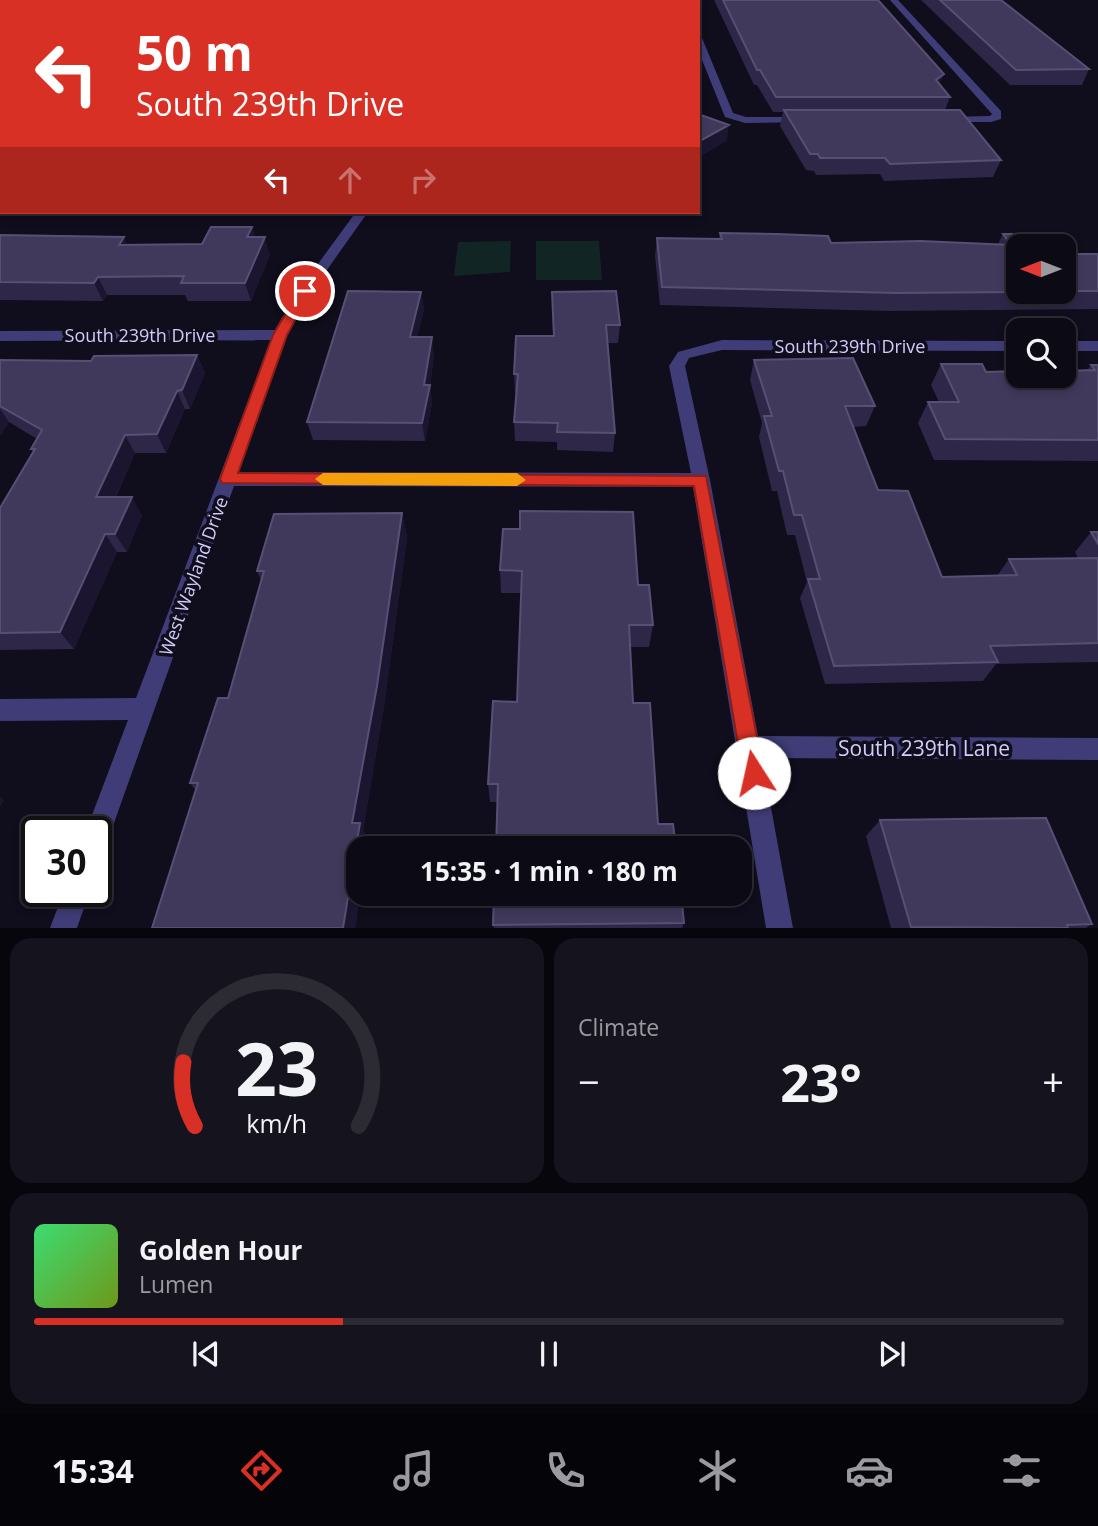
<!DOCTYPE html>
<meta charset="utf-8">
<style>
body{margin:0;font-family:"Open Sans",sans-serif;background:#15131e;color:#f1f3f6;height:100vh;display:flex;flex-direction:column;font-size:26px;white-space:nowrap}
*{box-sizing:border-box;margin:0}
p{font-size:23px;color:#9a9aa0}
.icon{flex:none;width:38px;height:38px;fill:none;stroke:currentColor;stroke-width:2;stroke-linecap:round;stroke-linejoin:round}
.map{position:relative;height:928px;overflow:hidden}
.sheet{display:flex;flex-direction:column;gap:10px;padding:10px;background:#07060c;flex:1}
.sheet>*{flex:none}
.hud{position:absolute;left:0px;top:0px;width:700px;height:214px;box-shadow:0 4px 10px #0003,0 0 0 2px #2c2b34;background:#d93025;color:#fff;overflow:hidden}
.needle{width:46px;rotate:270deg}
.tools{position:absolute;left:1006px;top:234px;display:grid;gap:14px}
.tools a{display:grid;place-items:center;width:70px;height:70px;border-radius:14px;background:#0c0a15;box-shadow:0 4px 10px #0003,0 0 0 2px #2c2b34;font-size:35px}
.speed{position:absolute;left:21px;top:816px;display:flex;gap:14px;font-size:35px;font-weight:700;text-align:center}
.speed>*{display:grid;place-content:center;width:91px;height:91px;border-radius:50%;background:#0c0a15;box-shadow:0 4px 10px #0003,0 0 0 2px #2c2b34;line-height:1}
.speed .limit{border:4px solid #111;border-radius:10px;background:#fff;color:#111}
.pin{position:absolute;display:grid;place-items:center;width:60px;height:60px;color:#fff;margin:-30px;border:4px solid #fff;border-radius:50%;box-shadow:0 2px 7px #0007}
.me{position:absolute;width:77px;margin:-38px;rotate:350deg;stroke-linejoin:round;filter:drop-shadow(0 0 5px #0008)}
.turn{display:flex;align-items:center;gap:24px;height:147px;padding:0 21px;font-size:32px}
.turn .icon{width:91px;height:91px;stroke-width:2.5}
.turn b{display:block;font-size:49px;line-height:60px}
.lanes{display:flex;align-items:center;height:66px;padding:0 21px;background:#0003;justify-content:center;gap:35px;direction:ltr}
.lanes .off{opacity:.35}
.big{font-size:52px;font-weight:700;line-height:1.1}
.sheet .widget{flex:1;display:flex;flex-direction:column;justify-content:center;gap:10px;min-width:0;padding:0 24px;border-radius:21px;background:#15131e}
.sheet .dial{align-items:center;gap:0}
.dial svg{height:182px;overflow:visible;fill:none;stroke:#2c2b34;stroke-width:7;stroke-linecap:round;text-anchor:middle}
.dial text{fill:#f1f3f6;stroke:none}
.song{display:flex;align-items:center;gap:21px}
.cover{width:84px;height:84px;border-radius:10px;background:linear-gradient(135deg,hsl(140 70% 55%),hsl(80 70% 35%))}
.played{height:7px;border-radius:4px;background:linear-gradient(90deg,#d93025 30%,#2c2b34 30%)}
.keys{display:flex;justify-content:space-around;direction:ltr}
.heat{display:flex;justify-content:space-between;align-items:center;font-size:38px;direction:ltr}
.sheet .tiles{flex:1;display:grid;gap:10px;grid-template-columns:1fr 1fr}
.widget:last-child{grid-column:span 2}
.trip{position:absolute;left:346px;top:836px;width:406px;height:70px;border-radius:21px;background:#0c0a15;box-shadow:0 4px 10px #0003,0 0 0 2px #2c2b34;font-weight:700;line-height:70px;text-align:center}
.tabs{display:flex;height:112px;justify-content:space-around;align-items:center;background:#050408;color:#9a9aa0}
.tabs .icon{width:49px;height:49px}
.tabs .current{color:#d93025}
.tabs b{font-size:32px;color:#f1f3f6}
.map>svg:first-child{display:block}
.green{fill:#112524}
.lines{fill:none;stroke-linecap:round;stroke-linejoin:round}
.minor{fill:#3f3c77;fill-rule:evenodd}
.tertiary{fill:#3f3c77;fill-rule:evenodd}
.wall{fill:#2e2748;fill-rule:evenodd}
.shaded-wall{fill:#1b152f}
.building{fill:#40395b;stroke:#575074;stroke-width:2}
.route{fill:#d93025;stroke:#8d1f18;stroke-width:2}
.slow{fill:#f59e0b}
.labels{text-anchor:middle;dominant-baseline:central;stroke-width:7;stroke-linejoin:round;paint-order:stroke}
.street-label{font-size:18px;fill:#d2ccfa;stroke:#100d1c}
.near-street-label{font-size:21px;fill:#d2ccfa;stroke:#100d1c}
</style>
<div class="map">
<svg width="1098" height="928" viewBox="0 0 1098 928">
<rect width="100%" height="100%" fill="#100d1c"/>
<!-- green -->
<path class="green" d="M511 241 510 272 454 276 458 242Z
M536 241H599L602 280H536Z"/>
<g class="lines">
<!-- minor -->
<path class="minor" d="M680 0H688L689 2H681Z
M890 0H898L1001 111V119L991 122H941V118L945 117 990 116 992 114Z
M698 35 702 38 733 113 746 117H805L809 118V122L745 123 725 117 698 50Z
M0 156H2L0 163Z
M356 212H368L312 291 287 335 238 472 691 473 669 366 678 352 722 340 1018 341V351L722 350 689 358 685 366 710 480 758 736 1098 738V760L762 758 793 928H766L693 487 234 486 109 837 105 846 96 849V831H86L128 720 0 721V699L136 698 271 340 0 341V331L275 330 298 291Z
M1064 341H1098V351H1064Z
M64 891H90L77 928H50Z"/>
<!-- tertiary -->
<path class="tertiary" d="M202 0H227L201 2Z
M0 8H2V12H0Z"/>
</g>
<!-- wall -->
<path class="wall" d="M460 0H539L542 2H462Z
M714 0H878L950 97 945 110 1001 160 993 177 884 181 880 174 816 175 814 171 806 170 780 126 783 112H773L757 85H754Z
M921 0H1001L1089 69 1082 85H1010Z
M252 227 255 237 270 255 251 301H188L185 295H107L103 301 0 300V235L128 245 202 244Z
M720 233 776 234 828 236 831 243 921 241 998 244 1003 234H1060L1076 254H1098V309L889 311 660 305 655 256 657 238 719 239ZM1018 247H1064V292H1018Z
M421 292 424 310 417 337 434 356 430 385 432 403 425 441 313 440 307 422Z
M552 292 620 325 618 343H608L615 433 613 452 557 450V442L515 441 514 422 517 393H515L514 374 553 336Z
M197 355 205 373 190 409H185L166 453H135L116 497 142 515 127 552H117L74 649 0 650V508L33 452 31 449 37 439 9 422 0 436V360L91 361Z
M754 360 875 406 866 426 853 427 878 490 942 577 997 576 1009 559 1078 558 1075 552 1091 532H1098V662L996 664 983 681 825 684 800 598 807 582 795 535H787L777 491H772L759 437 762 423 750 380Z
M941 364 986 372 1087 371 1091 365H1098V461L934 460 918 423 928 402H939L931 385Z
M402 513 407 537 384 707 363 830 369 841 359 894H360L355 928 196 791 190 783 228 698 261 580 257 571Z
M503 529 638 585 653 625 649 647H630L633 703 658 824 676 849 497 802H490L488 784 517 702 521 593H501L500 570Z
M880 820 1092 924 1086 928H891L866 836Z
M684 923 682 928H494L493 925Z"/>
<!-- shaded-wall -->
<path class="shaded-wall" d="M944 74 938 89 936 80Z
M0 111H2V130H0Z
M729 125 727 141 698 158V142Z
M252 227 257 245 247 237Z
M124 237 132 255 119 245Z
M265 237 270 255 251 301 245 283Z
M98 277 107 295 103 301 94 283Z
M421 292 424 310 413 356 410 337Z
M432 337 434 356 430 385 432 403 425 441 422 423 424 385Z
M197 355 205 373 190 409 182 390Z
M177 391 185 409 166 453 157 434Z
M0 409 9 422 0 436Z
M125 435 135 453 107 516 96 497Z
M132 497 142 515 127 552 115 534Z
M402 513 407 537 384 707 363 830 369 841 367 849H359V894H360L355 928H343L352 823Z
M105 534 117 552 74 649 60 632Z
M0 797 4 800 0 807Z"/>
<!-- building -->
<path class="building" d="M228 0H436L435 2H230Z
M472 0H539L542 2H473Z
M591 0H656V2H591Z
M723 0H878L944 74 936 80 950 97H776L760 70H757Z
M940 0H1001L1089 69 1016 70Z
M0 90H2V111H0Z
M784 110H960L1001 160 890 164 885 158H820L818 154H810Z
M698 114 729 125 698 142Z
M211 227H252L247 237H265L245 283H181L184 276 98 277 94 283 0 282V235L124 237 119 245 202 244Z
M720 233 776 234 828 236 831 243 921 241 1011 245 1003 234H1060L1076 254H1098V291H1064V247H1018V292L896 293 662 287 657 238 722 239Z
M348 291 421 292 410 337H432L424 385H430L422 423 307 422Z
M616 291 620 325H606L615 433 557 432 558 423 514 422 518 374H514L516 336H554L552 292Z
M197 355 182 390 177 391 157 434 125 435 96 497H132L115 534H105L60 632 0 633V508L35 449H31L42 430 0 406V360L91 361 94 356Z
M853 358 875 406H845L878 490 908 491 942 577 1017 575 1009 559 1098 558V643L990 646 998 662 834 666 808 579H820L802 515H794L783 471H779L764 416H772L754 360Z
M941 364H982L986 372 1018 371V376H1064V371L1095 370 1091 365H1098V440L945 439 928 402H959Z
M520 511 633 512 638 585H649L653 625H629L633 703H650L658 824H673L676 849H496L498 784H488L493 701 517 702 522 571 500 570 503 529H520Z
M402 513 377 686 352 823H360L343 928H152L198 783H190L218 698H228L264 571H257L274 514Z
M1091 532H1098V544Z
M1046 818 1092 924 1067 925 1068 928 911 927 880 820Z
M494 894H681L684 923 493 925Z"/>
<!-- route -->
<path class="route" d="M305 287 311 291 287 335 238 473 706 476 764 773 761 780 754 784 746 780 743 773 694 486 222 483 220 479 273 335 299 291Z"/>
<!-- slow -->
<path class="slow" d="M323 473H517L526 480 517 486 323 485 315 479Z"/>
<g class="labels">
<!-- street labels -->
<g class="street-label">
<text x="140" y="335">South 239th Drive</text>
<text x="850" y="346">South 239th Drive</text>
<text transform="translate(193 576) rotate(-70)">West Wayland Drive</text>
</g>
<!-- near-street labels -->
<g class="near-street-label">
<text x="924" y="748">South 239th Lane</text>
</g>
</g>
</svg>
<div class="tools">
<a><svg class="needle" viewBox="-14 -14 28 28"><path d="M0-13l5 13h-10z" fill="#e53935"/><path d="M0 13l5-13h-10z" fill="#9a9aa0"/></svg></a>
<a><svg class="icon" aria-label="search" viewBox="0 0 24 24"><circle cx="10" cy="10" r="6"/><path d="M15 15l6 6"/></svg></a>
</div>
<div class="speed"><div class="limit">30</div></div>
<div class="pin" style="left:305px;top:291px;background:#d93025"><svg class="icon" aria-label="arrive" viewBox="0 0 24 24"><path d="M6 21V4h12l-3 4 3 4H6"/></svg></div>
<svg class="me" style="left:754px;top:773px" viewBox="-20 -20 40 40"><circle r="19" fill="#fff"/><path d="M0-13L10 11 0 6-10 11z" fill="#d93025"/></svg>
<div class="trip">15:35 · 1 min · 180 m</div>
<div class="hud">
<div class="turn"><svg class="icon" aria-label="left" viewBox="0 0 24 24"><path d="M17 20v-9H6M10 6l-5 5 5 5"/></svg><div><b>50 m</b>South 239th Drive</div></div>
<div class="lanes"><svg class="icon" aria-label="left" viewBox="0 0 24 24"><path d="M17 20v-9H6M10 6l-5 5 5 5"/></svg><svg class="icon off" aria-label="ahead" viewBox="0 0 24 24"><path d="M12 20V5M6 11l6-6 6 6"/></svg><svg class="icon off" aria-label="right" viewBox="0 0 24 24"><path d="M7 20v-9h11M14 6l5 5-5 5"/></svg></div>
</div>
</div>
<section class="sheet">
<div class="tiles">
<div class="widget dial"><svg viewBox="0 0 100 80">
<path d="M14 69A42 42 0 1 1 86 69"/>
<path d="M14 69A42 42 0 0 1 9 41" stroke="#d93025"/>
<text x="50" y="56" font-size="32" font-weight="700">23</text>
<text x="50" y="72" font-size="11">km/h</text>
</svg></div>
<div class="widget"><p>Climate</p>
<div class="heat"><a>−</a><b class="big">23°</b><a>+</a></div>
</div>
<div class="widget">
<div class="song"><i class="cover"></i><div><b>Golden Hour</b><p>Lumen</p></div></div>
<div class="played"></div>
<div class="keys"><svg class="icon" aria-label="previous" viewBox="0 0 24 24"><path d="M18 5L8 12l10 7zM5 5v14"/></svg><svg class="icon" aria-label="pause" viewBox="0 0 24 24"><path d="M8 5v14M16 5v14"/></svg><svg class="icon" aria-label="next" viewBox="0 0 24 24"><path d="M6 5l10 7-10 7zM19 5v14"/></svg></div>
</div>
</div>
</section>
<nav class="tabs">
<b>15:34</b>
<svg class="icon current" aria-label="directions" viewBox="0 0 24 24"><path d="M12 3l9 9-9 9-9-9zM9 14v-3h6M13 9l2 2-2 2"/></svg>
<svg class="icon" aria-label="music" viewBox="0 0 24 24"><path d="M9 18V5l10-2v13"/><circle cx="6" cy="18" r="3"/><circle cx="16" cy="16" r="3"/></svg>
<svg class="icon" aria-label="phone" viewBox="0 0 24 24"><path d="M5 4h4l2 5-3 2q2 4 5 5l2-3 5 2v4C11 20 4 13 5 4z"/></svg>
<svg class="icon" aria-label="climate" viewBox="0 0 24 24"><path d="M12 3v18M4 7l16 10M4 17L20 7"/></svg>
<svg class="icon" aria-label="car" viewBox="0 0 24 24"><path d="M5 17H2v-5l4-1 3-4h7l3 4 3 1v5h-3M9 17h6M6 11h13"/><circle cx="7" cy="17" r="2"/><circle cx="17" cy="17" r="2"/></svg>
<svg class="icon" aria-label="filters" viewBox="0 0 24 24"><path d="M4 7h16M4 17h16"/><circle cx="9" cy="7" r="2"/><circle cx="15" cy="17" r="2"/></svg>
</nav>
